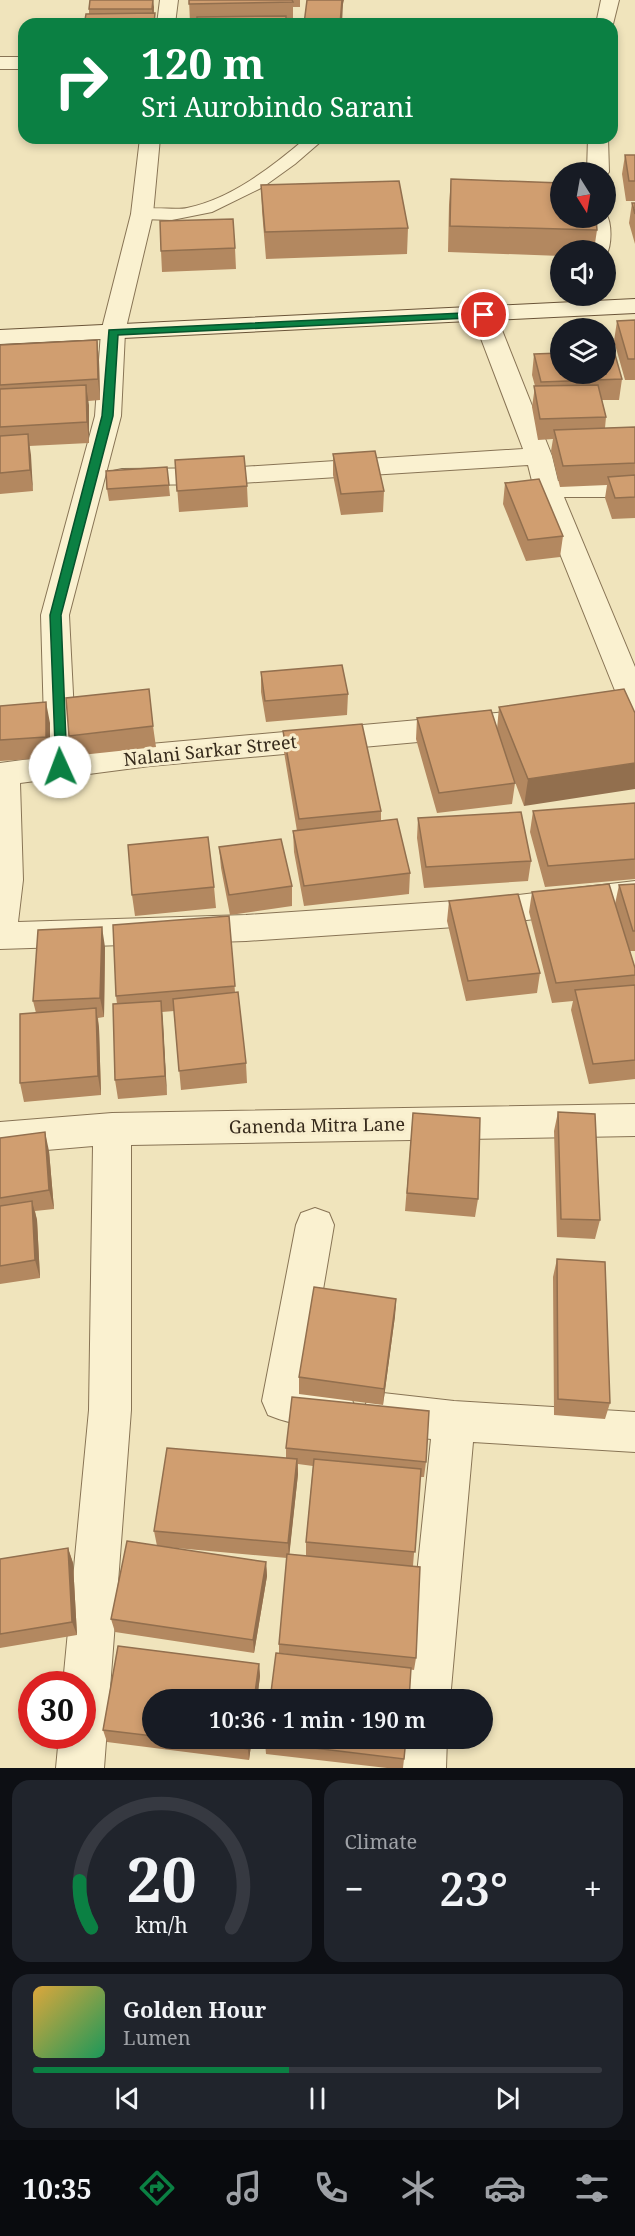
<!DOCTYPE html>
<meta charset="utf-8">
<style>
body{margin:0;font-family:"Noto Serif",serif;background:#20242c;color:#f1f3f6;height:100vh;display:flex;flex-direction:column;font-size:22px;white-space:nowrap}
*{box-sizing:border-box;margin:0}
p{font-size:20px;color:#9ea1a6}
.icon{flex:none;width:33px;height:33px;fill:none;stroke:currentColor;stroke-width:2;stroke-linecap:round;stroke-linejoin:round}
.map{position:relative;height:1768px;overflow:hidden}
.drawer{display:flex;flex-direction:column;gap:12px;padding:12px;background:#0d0f14;flex:1}
.drawer>*{flex:none}
.top-card{position:absolute;left:18px;top:18px;width:600px;height:126px;border-radius:18px;box-shadow:0 3px 9px #0003;background:#0b8043;color:#fff;overflow:hidden}
.needle{width:39px;rotate:169deg}
.tools{position:absolute;left:550px;top:162px;display:grid;gap:12px}
.tools a{display:grid;place-items:center;width:66px;height:66px;border-radius:50%;background:#171b24;box-shadow:0 3px 9px #0003;font-size:30px}
.speed{position:absolute;left:18px;top:1671px;display:flex;gap:12px;font-size:30px;font-weight:700;text-align:center}
.speed>*{display:grid;place-content:center;width:78px;height:78px;border-radius:50%;background:#171b24;box-shadow:0 3px 9px #0003;line-height:1}
.speed .limit{border:9px solid #d22;background:#fff;color:#111}
.pin{position:absolute;display:grid;place-items:center;width:51px;height:51px;color:#fff;margin:-26px;border:3px solid #fff;border-radius:50%;box-shadow:0 2px 6px #0007}
.me{position:absolute;width:66px;margin:-33px;rotate:358deg;stroke-linejoin:round;filter:drop-shadow(0 0 4px #0008)}
.turn{display:flex;align-items:center;gap:21px;height:126px;padding:0 24px;font-size:27px}
.turn .icon{width:78px;height:78px;stroke-width:2.5}
.turn b{display:block;font-size:42px;line-height:51px}
.big{font-size:45px;font-weight:600;line-height:1.1}
.drawer .card{flex:1;display:flex;flex-direction:column;justify-content:center;gap:9px;min-width:0;padding:0 21px;border-radius:18px;background:#20242c}
.drawer .dial{align-items:center;gap:0}
.dial svg{height:156px;overflow:visible;fill:none;stroke:#363941;stroke-width:7;stroke-linecap:round;text-anchor:middle}
.dial text{fill:#f1f3f6;stroke:none}
.song{display:flex;align-items:center;gap:18px}
.cover{width:72px;height:72px;border-radius:9px;background:linear-gradient(135deg,hsl(40 70% 55%),hsl(150 70% 35%))}
.played{height:6px;border-radius:3px;background:linear-gradient(90deg,#0b8043 45%,#363941 45%)}
.keys{display:flex;justify-content:space-around;direction:ltr}
.heat{display:flex;justify-content:space-between;align-items:center;font-size:33px;direction:ltr}
.drawer .tiles{flex:1;display:grid;gap:12px;grid-template-columns:1fr 1fr}
.card:last-child{grid-column:span 2}
.trip{position:absolute;left:142px;top:1689px;width:351px;height:60px;border-radius:30px;background:#171b24;box-shadow:0 3px 9px #0003;font-weight:600;line-height:60px;text-align:center}
.tabs{display:flex;height:96px;justify-content:space-around;align-items:center;background:#090b0e;color:#9ea1a6}
.tabs .icon{width:42px;height:42px}
.tabs .selected{color:#0b8043}
.tabs b{font-size:27px;color:#f1f3f6}
.map>svg:first-child{display:block}
.lines{fill:none;stroke-linecap:round;stroke-linejoin:round}
.lane-casing{stroke:#887455;stroke-width:2}
.street-casing{stroke:#887455;stroke-width:2}
.secondary-casing{stroke:#6a5438;stroke-width:2}
.lane{fill:#faf1d0;fill-rule:evenodd}
.street{fill:#faf1d0;fill-rule:evenodd}
.secondary{fill:#faf1d0;fill-rule:evenodd}
.wall{fill:#b38860;fill-rule:evenodd}
.shaded-wall{fill:#926f4e}
.building{fill:#d09e70;stroke:#926f4e;stroke-width:1.5}
.route{fill:#0b8043;stroke:#07532c;stroke-width:1.5}
.labels{text-anchor:middle;dominant-baseline:central;stroke-width:6;stroke-linejoin:round;paint-order:stroke}
.street-label{font-size:18px;fill:#362a1b;stroke:#f7edcc}
</style>
<div class="map">
<svg width="635" height="1768" viewBox="0 0 635 1768">
<rect width="100%" height="100%" fill="#f0e4bc"/>
<g class="lines">
<!-- lane casing -->
<g class="lane-casing">
<path id="lane" d="M306 138H325L295 164 263 187 212 212 172 220 142 219 133 214C140 204 174 211 187 208 231 199 272 167 306 138Z"/>
</g>
<!-- street casing -->
<g class="street-casing">
<path id="street" d="M160 0H178L175 24H157Z
M601 0H619L612 28V24H596Z
M0 57H24V69H0Z
M140 138H160L153 214 125 332 121 416 69 615 76 753 150 744 541 709 552 712 556 720 552 728 541 731 150 766 20 783 23 880 18 922 246 915 485 899 635 881V907L485 925 246 941 0 949V763L45 757 41 615 95 416 101 332 131 214Z
M588 138H608L609 172 606 176V172H587Z
M606 214C612 222 612 246 606 255V250H587V218H606Z
M484 308 492 310 496 315 552 456 558 481H635V497H564L635 667V713L624 710 620 703 534 489 528 465 226 484 122 485 113 483 109 477 113 471 122 469 226 468 523 449 472 315 476 310Z
M635 1104V1136L131 1145V1410L104 1768H56L59 1736H82V1684H63L89 1410 93 1146 0 1154V1122L112 1113Z
M315 1208 329 1213 334 1225 307 1384 334 1387 349 1393 355 1407 349 1421C325 1431 292 1425 268 1415L262 1401 296 1225 301 1213Z
M383 1393 454 1401 635 1412V1452L473 1442 450 1700H404L431 1439 383 1433 368 1427 362 1413 368 1399Z
M400 1738H447L446 1768H398Z"/>
</g>
<!-- secondary casing -->
<g class="secondary-casing">
<path id="secondary" d="M635 299V313L0 344V330Z"/>
</g>
<!-- lane -->
<use href="#lane" class="lane"/>
<!-- street -->
<use href="#street" class="street"/>
<!-- secondary -->
<use href="#secondary" class="secondary"/>
</g>
<!-- wall -->
<path class="wall" d="M189 0H300V7H293V21L190 23Z
M154 7V13L85 20 89 14V9Z
M625 155H635V201H626L622 174Z
M451 179 597 230 594 250H561V256L448 252 449 205Z
M261 185 408 228 407 254 266 259 262 211Z
M632 203H635V244L629 223Z
M235 248 236 269 162 272 161 251Z
M635 320V380H625L614 341 617 321Z
M97 340 99 360 100 400 88 401 89 443 29 446 33 491 0 494V345Z
M534 354 622 379 619 400H602L606 417 605 428 635 427V518L612 519 605 498 607 485 560 487 551 451 553 439 538 440 532 407 535 386 532 375Z
M333 454 384 491 383 512 341 515 333 475Z
M175 460 247 486 248 507 179 512Z
M167 467 170 496 109 501 107 489Z
M505 483 563 536 560 557 526 561 503 504Z
M261 672 348 694 347 715 266 722 261 692Z
M624 689 524 806 512 774 515 783 512 804 437 813 416 739 417 718 497 729 499 707Z
M0 706 50 723V758L0 761Z
M153 726 156 747 72 756 69 736Z
M283 731 381 811V821L410 873 409 894 304 906 294 852 293 831H297L284 752Z
M635 803V879L545 887 530 832 533 811Z
M418 818 531 861 528 881 424 888 417 838Z
M219 847 292 886V906L230 915 221 868Z
M635 884V951H630L635 968V1079L589 1084 571 1010 573 1001 552 1003 529 912 532 892 615 904 619 885Z
M214 887 216 908 135 916 132 895Z
M449 901 540 973 537 993 466 1001 447 921Z
M229 916 235 992 246 1063 247 1083 181 1090 174 1011 162 1012 167 1095 118 1099 115 1080 117 1004 116 996Z
M105 947 104 1017 98 1018 99 1028 101 1095 24 1102 20 1083 36 1013 33 1001Z
M558 1112 600 1220 595 1239 557 1237 554 1131Z
M413 1113 478 1199 475 1217 405 1211Z
M0 1138 49 1151 54 1209 35 1211 37 1220 40 1278 0 1284Z
M557 1259 610 1403 605 1419 554 1415 553 1277Z
M396 1299 395 1316 383 1405 299 1394V1377Z
M286 1448 426 1462 424 1477H420L413 1566 416 1658 414 1670 279 1653V1644L287 1558 165 1547 266 1562 267 1576 254 1653 115 1632 111 1619 157 1546 154 1531 286 1458ZM298 1464 313 1466 306 1542V1556L289 1555 298 1474Z
M68 1548 73 1563 77 1635 0 1648V1559Z
M118 1646 259 1664 260 1676 257 1700H153V1738H252L249 1760 107 1742 103 1730Z
M265 1742 404 1759 403 1768H387L266 1754Z"/>
<!-- shaded-wall -->
<path class="shaded-wall" d="M153 0 154 7 153 19 152 9Z
M342 0H344L343 4 342 24H340Z
M97 340 99 360 100 400 98 379Z
M86 385 89 405V443L87 422Z
M28 434 31 455 33 491 30 470Z
M46 702 50 723V758L46 737Z
M635 763V789L524 806 528 779Z
M102 927 105 947 104 1017 100 998Z
M161 1001 163 1020 167 1095 165 1076Z
M96 1008 99 1028 101 1095 98 1076Z
M45 1132 49 1151 54 1209 49 1190Z
M32 1201 37 1220 40 1278 35 1260Z
M396 1299 395 1316 383 1405 384 1389Z
M297 1459 298 1474 289 1558 288 1543Z
M68 1548 73 1563 77 1635 72 1622Z
M266 1562 267 1576 254 1653 253 1640Z
M259 1664 260 1676 257 1700H254Z
M249 1738H252L249 1760 248 1749Z"/>
<!-- building -->
<path class="building" d="M90 0H153L152 9H89Z
M189 0H292L293 2 189 4Z
M307 0H342L340 24H304Z
M155 13 154 24H150L149 19 85 20 86 14Z
M286 16V24H197V17Z
M149 19V24H76V21Z
M625 155H635V181H629Z
M451 179 561 183V218H596L597 230 450 226Z
M399 181 408 228 265 232 261 185Z
M632 203H635V214Z
M233 219 235 248 161 251 160 221Z
M635 320V359H628L617 321Z
M97 340 98 379 0 385V345Z
M614 351 622 379 541 382 534 354 561 353V374H606V352Z
M86 385 87 422 0 427V389Z
M598 385 606 417 540 419 534 386Z
M635 427V463L563 466 554 430Z
M28 434 30 470 0 473V436Z
M375 451 384 491 341 494 333 454Z
M244 456 247 486 177 491 175 460Z
M167 467 169 485 107 489 106 471Z
M635 475V497L615 498 608 477Z
M539 479 563 536 528 540 505 483Z
M342 665 348 694 265 701 261 672Z
M149 689 153 726 69 736 66 698Z
M624 689 635 713V763L528 779 499 707Z
M46 702V737L0 740V706Z
M491 710 515 783 439 793 417 718Z
M362 724 381 811 299 819 283 731Z
M635 803V859L548 866 533 811Z
M521 812 531 861 426 867 418 818Z
M397 819 410 873 304 886 293 831Z
M208 837 214 887 132 895 128 845Z
M281 839 292 886 229 895 219 847Z
M609 884 635 968V975L556 983 532 892Z
M635 884V931H633L619 885Z
M518 894 540 973 468 981 449 901Z
M229 916 235 986 116 996 113 925Z
M102 927 100 998 33 1001 38 930Z
M635 985V1060L593 1064 575 990Z
M238 992 246 1063 179 1071 173 999Z
M161 1001 165 1076 115 1080 113 1004Z
M96 1008 98 1076 20 1083V1014Z
M558 1112 595 1114 600 1220 561 1219Z
M413 1113 480 1118 478 1199 407 1193Z
M45 1132 49 1190 0 1198V1138Z
M32 1201 35 1260 0 1266V1206Z
M557 1259 605 1262 610 1403 558 1399Z
M314 1287 396 1299 384 1389 299 1377Z
M292 1397 429 1411 426 1462 286 1448Z
M167 1448 297 1459 288 1543 154 1531Z
M314 1459 421 1469 415 1552 306 1542Z
M127 1541 266 1562 253 1640 111 1619Z
M68 1548 72 1622 0 1634V1559Z
M287 1554 420 1567 416 1658 279 1644Z
M118 1646 259 1664 254 1700H153V1736L103 1730Z
M276 1653 411 1668 409 1700H270Z
M169 1738H249L248 1749Z
M265 1738H406L404 1759 265 1742Z"/>
<!-- route -->
<path class="route" d="M484 312H488V317L118 335 113 416 61 615 67 767 65 770H56L50 615 102 416 109 330Z"/>
<g class="labels">
<!-- street labels -->
<g class="street-label">
<text transform="translate(210 750) rotate(-6)">Nalani Sarkar Street</text>
<text transform="translate(317 1125) rotate(-1)">Ganenda Mitra Lane</text>
</g>
</g>
</svg>
<div class="tools">
<a><svg class="needle" viewBox="-14 -14 28 28"><path d="M0-13l5 13h-10z" fill="#e53935"/><path d="M0 13l5-13h-10z" fill="#9ea1a6"/></svg></a>
<a><svg class="icon" aria-label="sound" viewBox="0 0 24 24"><path d="M4 9h4l5-4v14l-5-4H4zM17 9q2 3 0 6"/></svg></a>
<a><svg class="icon" aria-label="layers" viewBox="0 0 24 24"><path d="M12 4l9 5-9 5-9-5zM3 14l9 5 9-5"/></svg></a>
</div>
<div class="speed"><div class="limit">30</div></div>
<div class="pin" style="left:484px;top:315px;background:#d93025"><svg class="icon" aria-label="arrive" viewBox="0 0 24 24"><path d="M6 21V4h12l-3 4 3 4H6"/></svg></div>
<svg class="me" style="left:60px;top:767px" viewBox="-20 -20 40 40"><circle r="19" fill="#fff"/><path d="M0-13L10 11 0 6-10 11z" fill="#0b8043"/></svg>
<div class="trip">10:36 · 1 min · 190 m</div>
<div class="top-card">
<div class="turn"><svg class="icon" aria-label="right" viewBox="0 0 24 24"><path d="M7 20v-9h11M14 6l5 5-5 5"/></svg><div><b>120 m</b>Sri Aurobindo Sarani</div></div>
</div>
</div>
<section class="drawer">
<div class="tiles">
<div class="card dial"><svg viewBox="0 0 100 80">
<path d="M14 69A42 42 0 1 1 86 69"/>
<path d="M14 69A42 42 0 0 1 8 45" stroke="#0b8043"/>
<text x="50" y="56" font-size="32" font-weight="700">20</text>
<text x="50" y="72" font-size="11">km/h</text>
</svg></div>
<div class="card"><p>Climate</p>
<div class="heat"><a>−</a><b class="big">23°</b><a>+</a></div>
</div>
<div class="card">
<div class="song"><i class="cover"></i><div><b>Golden Hour</b><p>Lumen</p></div></div>
<div class="played"></div>
<div class="keys"><svg class="icon" aria-label="previous" viewBox="0 0 24 24"><path d="M18 5L8 12l10 7zM5 5v14"/></svg><svg class="icon" aria-label="pause" viewBox="0 0 24 24"><path d="M8 5v14M16 5v14"/></svg><svg class="icon" aria-label="next" viewBox="0 0 24 24"><path d="M6 5l10 7-10 7zM19 5v14"/></svg></div>
</div>
</div>
</section>
<nav class="tabs">
<b>10:35</b>
<svg class="icon selected" aria-label="directions" viewBox="0 0 24 24"><path d="M12 3l9 9-9 9-9-9zM9 14v-3h6M13 9l2 2-2 2"/></svg>
<svg class="icon" aria-label="music" viewBox="0 0 24 24"><path d="M9 18V5l10-2v13"/><circle cx="6" cy="18" r="3"/><circle cx="16" cy="16" r="3"/></svg>
<svg class="icon" aria-label="phone" viewBox="0 0 24 24"><path d="M5 4h4l2 5-3 2q2 4 5 5l2-3 5 2v4C11 20 4 13 5 4z"/></svg>
<svg class="icon" aria-label="climate" viewBox="0 0 24 24"><path d="M12 3v18M4 7l16 10M4 17L20 7"/></svg>
<svg class="icon" aria-label="car" viewBox="0 0 24 24"><path d="M5 17H2v-5l4-1 3-4h7l3 4 3 1v5h-3M9 17h6M6 11h13"/><circle cx="7" cy="17" r="2"/><circle cx="17" cy="17" r="2"/></svg>
<svg class="icon" aria-label="filters" viewBox="0 0 24 24"><path d="M4 7h16M4 17h16"/><circle cx="9" cy="7" r="2"/><circle cx="15" cy="17" r="2"/></svg>
</nav>
